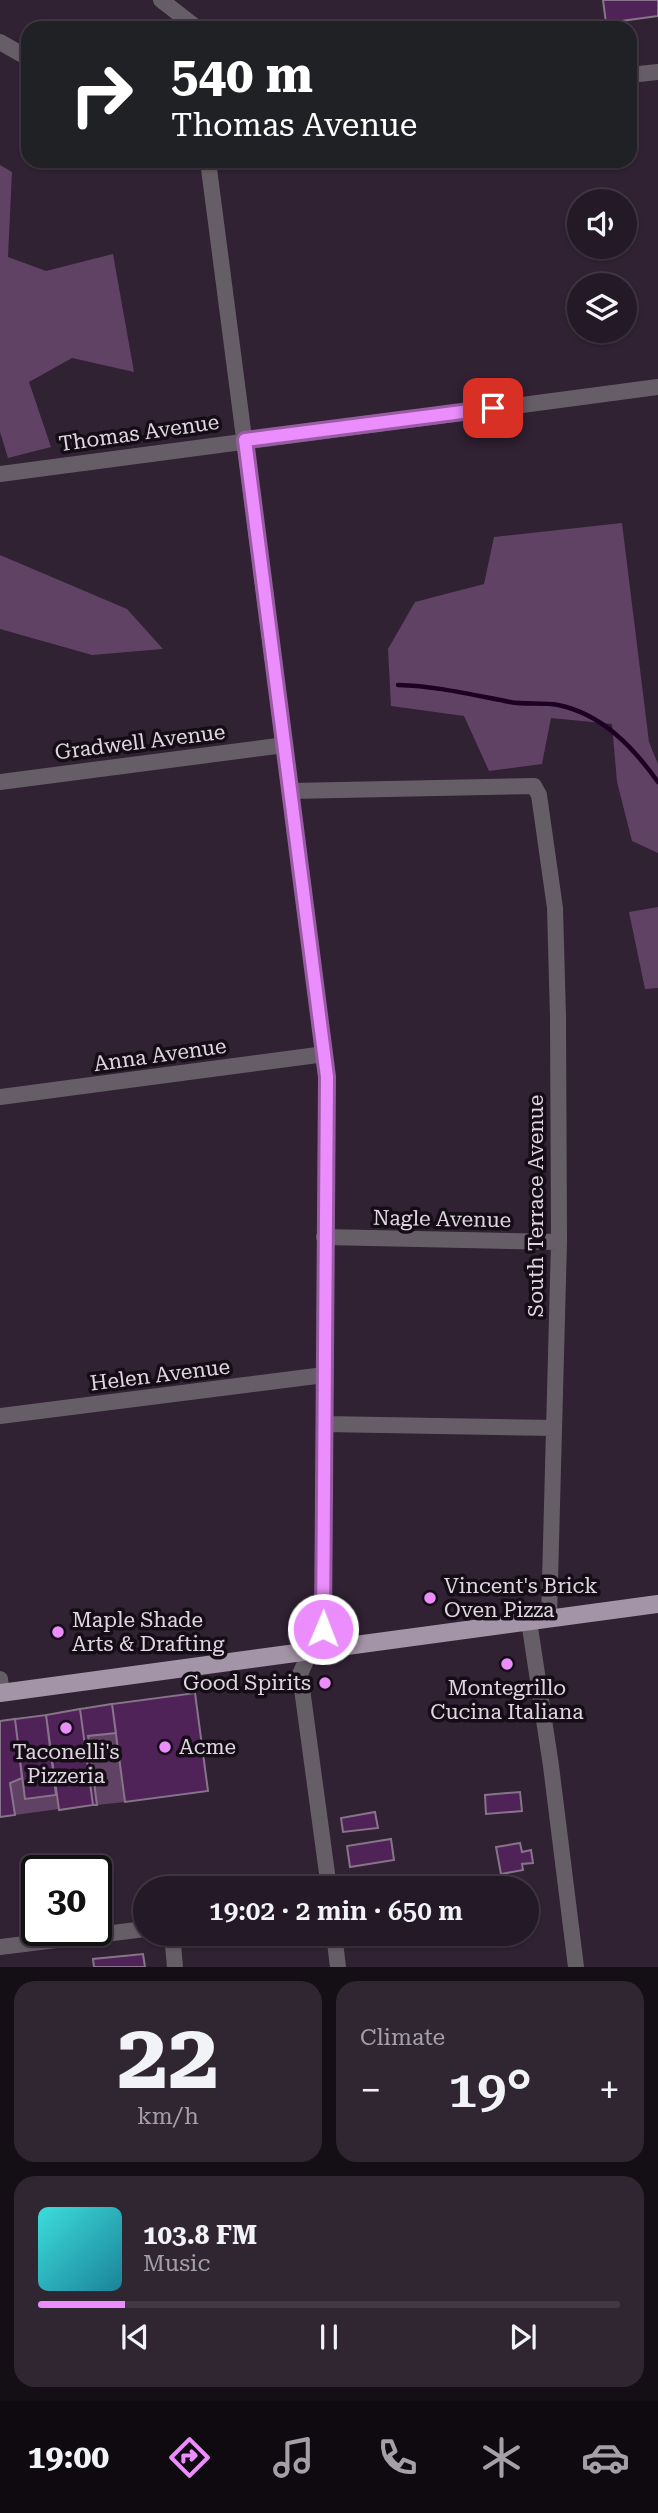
<!DOCTYPE html>
<meta charset="utf-8">
<style>
body{margin:0;font-family:"Roboto Serif",serif;background:#302632;color:#f1f3f6;height:100vh;display:flex;flex-direction:column;font-size:26px;white-space:nowrap}
*{box-sizing:border-box;margin:0}
p{font-size:23px;color:#a3a0a7}
.icon{flex:none;width:38px;height:38px;fill:none;stroke:currentColor;stroke-width:2;stroke-linecap:round;stroke-linejoin:round}
.map{position:relative;height:1967px;overflow:hidden}
.panel{display:flex;flex-direction:column;gap:14px;padding:14px;background:#140e15;flex:1}
.panel>*{flex:none}
.hud{position:absolute;left:21px;top:21px;width:616px;height:147px;border-radius:21px;box-shadow:0 2px 5px #0004,0 0 0 2px #413843;background:#202124;color:#fff;overflow:hidden}
.buttons{position:absolute;left:567px;top:189px;display:grid;gap:14px}
.buttons a{display:grid;place-items:center;width:70px;height:70px;border-radius:50%;background:#241926;box-shadow:0 2px 5px #0004,0 0 0 2px #413843;font-size:35px}
.speed{position:absolute;left:21px;top:1855px;display:flex;gap:14px;font-size:35px;font-weight:700;text-align:center}
.speed>*{display:grid;place-content:center;width:91px;height:91px;border-radius:50%;background:#241926;box-shadow:0 2px 5px #0004,0 0 0 2px #413843;line-height:1}
.speed .limit{border:4px solid #111;border-radius:10px;background:#fff;color:#111}
.pin{position:absolute;display:grid;place-items:center;width:60px;height:60px;color:#fff;margin:-30px;border-radius:14px;box-shadow:0 4px 10px #0006}
.me{position:absolute;width:77px;margin:-38px;rotate:1deg;stroke-linejoin:round;filter:drop-shadow(0 0 5px #0008)}
.turn{display:flex;align-items:center;gap:24px;height:147px;padding:0 35px;font-size:32px}
.turn .icon{width:91px;height:91px;stroke-width:2.5}
.turn b{display:block;font-size:49px;line-height:60px}
.big{font-size:52px;font-weight:600;line-height:1.1}
.panel .widget{flex:1;display:flex;flex-direction:column;justify-content:center;gap:10px;min-width:0;padding:0 24px;border-radius:21px;background:#302632}
.panel .dial{align-items:center;gap:0}
.dial b{font-size:91px;line-height:1}
.song{display:flex;align-items:center;gap:21px}
.cover{width:84px;height:84px;border-radius:10px;background:linear-gradient(135deg,hsl(180 70% 55%),hsl(190 70% 35%))}
.played{height:7px;border-radius:4px;background:linear-gradient(90deg,#eb8dfc 15%,#413843 15%)}
.keys{display:flex;justify-content:space-around;direction:ltr}
.heat{display:flex;justify-content:space-between;align-items:center;font-size:38px;direction:ltr}
.panel .tiles{flex:1;display:grid;gap:14px;grid-template-columns:1fr 1fr}
.widget:last-child{grid-column:span 2}
.trip{position:absolute;left:133px;top:1876px;width:406px;height:70px;border-radius:35px;background:#241926;box-shadow:0 2px 5px #0004,0 0 0 2px #413843;font-weight:600;line-height:70px;text-align:center}
.tab-bar{display:flex;height:112px;justify-content:space-around;align-items:center;background:#0e0a0f;color:#a3a0a7}
.tab-bar .icon{width:49px;height:49px}
.tab-bar .on{color:#eb8dfc}
.tab-bar b{font-size:32px;color:#f1f3f6}
.map>svg:first-child{display:block}
.green{fill:#604265}
.lines{fill:none;stroke-linecap:round;stroke-linejoin:round}
.stream{stroke:#1e0024;stroke-width:4.5}
.building{fill:#4f2357;stroke:#87748a;stroke-width:2}
.minor{stroke:#665e67;stroke-width:16}
.major{stroke:#a494a7;stroke-width:18}
.route-casing{stroke:#995ca4;stroke-width:18}
.route{stroke:#eb8dfc;stroke-width:12}
.poi-dot{fill:#eb8dfc;stroke:#140d15;stroke-width:2.5}
.labels{text-anchor:middle;dominant-baseline:central;stroke-width:7;stroke-linejoin:round;paint-order:stroke}
.street-label{font-size:21px;fill:#e0d6e2;stroke:#140d15}
.poi-label{font-size:21px;fill:#e0d6e2;stroke:#140d15;text-anchor:start}
</style>
<div class="map">
<svg width="658" height="1967" viewBox="0 0 658 1967">
<rect width="100%" height="100%" fill="#302133"/>
<!-- green -->
<path class="green" d="M0 165 12 172 8 257 46 271 113 254 134 372 72 358 29 382 51 447 8 458 0 432Z
M622 523 649 742 658 764V853L632 841 617 782 612 724 551 718 542 764 489 771 464 716 391 706 388 649 415 602 484 584 494 537Z
M0 555 127 609 163 649 92 655 0 629Z
M658 907V988L645 989 629 912Z
M116 1733 125 1802 97 1805 88 1736Z
M22 1778 26 1799 56 1795 59 1809 15 1815 10 1783Z"/>
<g class="lines">
<!-- stream -->
<path class="stream" d="M398 685C437 686 473 695 510 702 526 705 542 702 558 705 602 714 633 747 658 782"/>
</g>
<!-- building -->
<path class="building" d="M603 0H658V16L606 23Z
M195 1693 208 1791 125 1802 112 1704Z
M112 1704 116 1733 88 1736 97 1805H93L80 1709Z
M80 1709 93 1805 59 1810 46 1715Z
M46 1715 56 1795 25 1799 15 1719Z
M15 1719 22 1778 10 1783 15 1815 0 1817V1721Z
M520 1792 522 1811 486 1814 485 1795Z
M375 1812 378 1828 343 1832 341 1818Z
M391 1839 394 1860 350 1867 347 1846Z
M520 1843 522 1852 531 1850 533 1863 522 1864 523 1870 501 1874 496 1847Z
M385 1875 387 1888H356L355 1879Z
M143 1954 145 1967H94L93 1959Z"/>
<g class="lines">
<!-- minor -->
<path class="minor" d="M161 0 197 28
M0 42 28 58
M630 75 658 72
M208 161 327 1077 323 1624 300 1674 329 1888
M0 474 658 387
M0 782 285 745
M291 791 534 786 539 795 555 908 558 1017 559 1242 549 1618
M0 1097 325 1054
M324 1237 559 1242
M0 1416 324 1375
M324 1424 554 1428
M529 1621 551 1766 576 1967
M0 1679 2 1692
M172 1934 175 1967
M334 1934 338 1967
M0 1947 145 1929"/>
<!-- major -->
<path class="major" d="M0 1693 658 1604"/>
</g>
<g class="lines">
<!-- route casing -->
<g class="route-casing">
<path id="route" d="M323 1629 327 1077 245 440 493 408"/>
</g>
<!-- route -->
<use href="#route" class="route"/>
</g>
<!-- markers -->
<g class="poi-dot">
<circle cx="430" cy="1598" r="7"/>
<circle cx="58" cy="1632" r="7"/>
<circle cx="507" cy="1664" r="7"/>
<circle cx="325" cy="1683" r="7"/>
<circle cx="66" cy="1728" r="7"/>
<circle cx="165" cy="1747" r="7"/>
</g>
<g class="labels">
<!-- street labels -->
<g class="street-label">
<text transform="translate(139 433) rotate(-8)">Thomas Avenue</text>
<text transform="translate(140 742) rotate(-7)">Gradwell Avenue</text>
<text transform="translate(160 1055) rotate(-8)">Anna Avenue</text>
<text transform="translate(536 1206) rotate(-90)">South Terrace Avenue</text>
<text transform="translate(442 1219) rotate(1)">Nagle Avenue</text>
<text transform="translate(160 1375) rotate(-7)">Helen Avenue</text>
</g>
<!-- poi labels -->
<g class="poi-label">
<text x="444" y="1586">Vincent's Brick<tspan x="444" dy="24">Oven Pizza</tspan></text>
<text x="72" y="1620">Maple Shade<tspan x="72" dy="24">Arts &amp; Drafting</tspan></text>
<text x="311" y="1683" text-anchor="end">Good Spirits</text>
<text x="507" y="1688" text-anchor="middle">Montegrillo<tspan x="507" dy="24">Cucina Italiana</tspan></text>
<text x="179" y="1747">Acme</text>
<text x="66" y="1752" text-anchor="middle">Taconelli's<tspan x="66" dy="24">Pizzeria</tspan></text>
</g>
</g>
</svg>
<div class="buttons">
<a><svg class="icon" aria-label="sound" viewBox="0 0 24 24"><path d="M4 9h4l5-4v14l-5-4H4zM17 9q2 3 0 6"/></svg></a>
<a><svg class="icon" aria-label="layers" viewBox="0 0 24 24"><path d="M12 4l9 5-9 5-9-5zM3 14l9 5 9-5"/></svg></a>
</div>
<div class="speed"><div class="limit">30</div></div>
<div class="pin" style="left:493px;top:408px;background:#d93025"><svg class="icon" aria-label="arrive" viewBox="0 0 24 24"><path d="M6 21V4h12l-3 4 3 4H6"/></svg></div>
<svg class="me" style="left:323px;top:1629px" viewBox="-20 -20 40 40"><circle r="17" fill="#eb8dfc" stroke="#fff" stroke-width="3"/><path d="M0-11L8 9 0 5-8 9z" fill="#fff"/></svg>
<div class="trip">19:02 · 2 min · 650 m</div>
<div class="hud">
<div class="turn"><svg class="icon" aria-label="right" viewBox="0 0 24 24"><path d="M7 20v-9h11M14 6l5 5-5 5"/></svg><div><b>540 m</b>Thomas Avenue</div></div>
</div>
</div>
<section class="panel">
<div class="tiles">
<div class="widget dial"><b>22</b><p>km/h</p></div>
<div class="widget"><p>Climate</p>
<div class="heat"><a>−</a><b class="big">19°</b><a>+</a></div>
</div>
<div class="widget">
<div class="song"><i class="cover"></i><div><b>103.8 FM</b><p>Music</p></div></div>
<div class="played"></div>
<div class="keys"><svg class="icon" aria-label="previous" viewBox="0 0 24 24"><path d="M18 5L8 12l10 7zM5 5v14"/></svg><svg class="icon" aria-label="pause" viewBox="0 0 24 24"><path d="M8 5v14M16 5v14"/></svg><svg class="icon" aria-label="next" viewBox="0 0 24 24"><path d="M6 5l10 7-10 7zM19 5v14"/></svg></div>
</div>
</div>
</section>
<nav class="tab-bar">
<b>19:00</b>
<svg class="icon on" aria-label="directions" viewBox="0 0 24 24"><path d="M12 3l9 9-9 9-9-9zM9 14v-3h6M13 9l2 2-2 2"/></svg>
<svg class="icon" aria-label="music" viewBox="0 0 24 24"><path d="M9 18V5l10-2v13"/><circle cx="6" cy="18" r="3"/><circle cx="16" cy="16" r="3"/></svg>
<svg class="icon" aria-label="phone" viewBox="0 0 24 24"><path d="M5 4h4l2 5-3 2q2 4 5 5l2-3 5 2v4C11 20 4 13 5 4z"/></svg>
<svg class="icon" aria-label="climate" viewBox="0 0 24 24"><path d="M12 3v18M4 7l16 10M4 17L20 7"/></svg>
<svg class="icon" aria-label="car" viewBox="0 0 24 24"><path d="M5 17H2v-5l4-1 3-4h7l3 4 3 1v5h-3M9 17h6M6 11h13"/><circle cx="7" cy="17" r="2"/><circle cx="17" cy="17" r="2"/></svg>
</nav>
